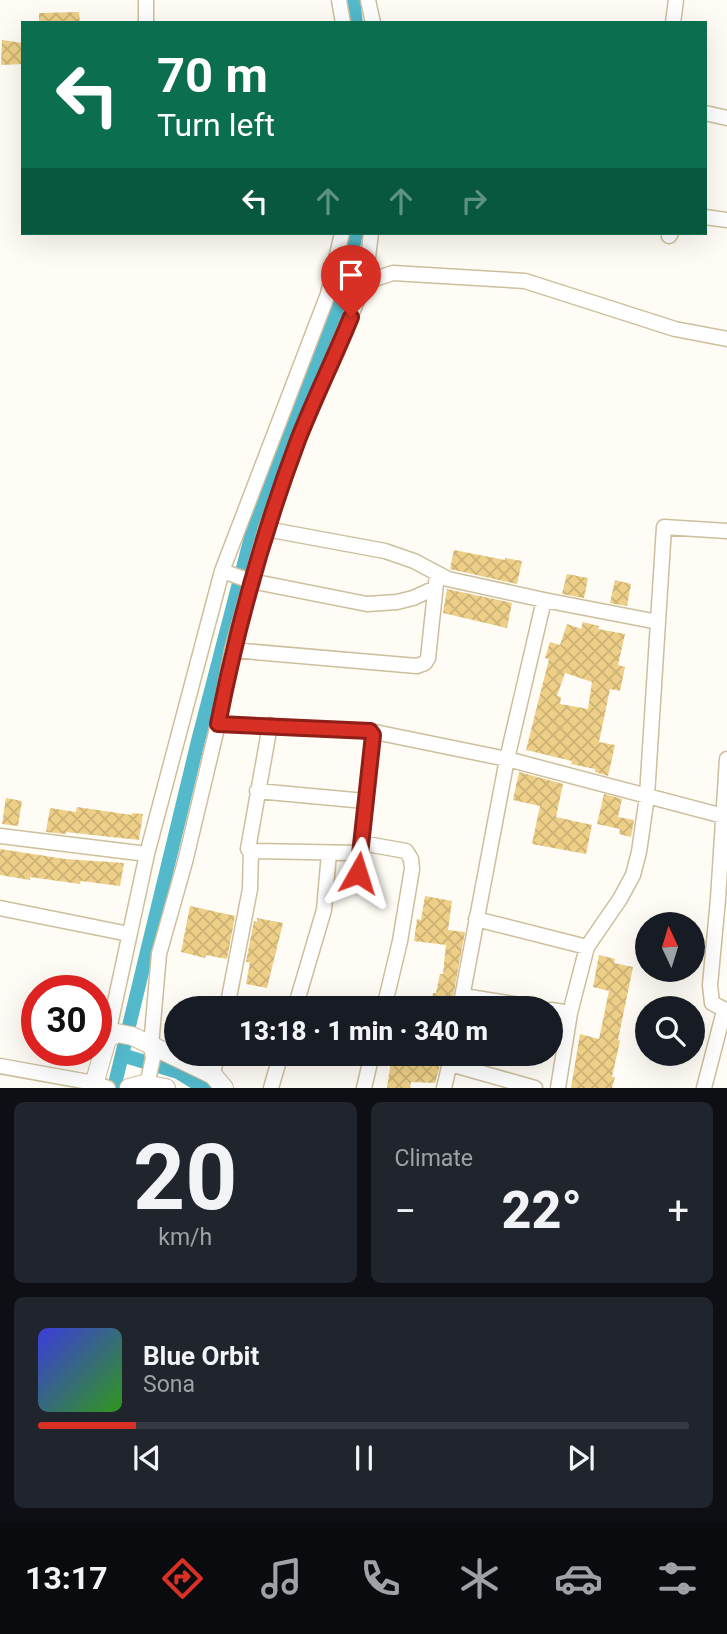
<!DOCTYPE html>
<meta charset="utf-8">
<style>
body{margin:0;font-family:Roboto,sans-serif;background:#20242c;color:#f1f3f6;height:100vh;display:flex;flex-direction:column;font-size:26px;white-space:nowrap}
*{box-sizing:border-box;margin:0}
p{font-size:23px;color:#9ea1a6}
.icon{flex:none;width:38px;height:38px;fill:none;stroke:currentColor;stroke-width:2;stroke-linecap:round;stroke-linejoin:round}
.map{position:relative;height:1088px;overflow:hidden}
.panel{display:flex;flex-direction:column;gap:14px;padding:14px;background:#0d0f14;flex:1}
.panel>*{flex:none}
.guide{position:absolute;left:21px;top:21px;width:686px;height:214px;border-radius:0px;box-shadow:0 7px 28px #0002;background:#0b6e4f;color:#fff;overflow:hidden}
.needle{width:46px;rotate:356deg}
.tools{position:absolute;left:635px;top:912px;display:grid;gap:14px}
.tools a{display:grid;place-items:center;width:70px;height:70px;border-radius:50%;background:#171b24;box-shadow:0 7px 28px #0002;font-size:35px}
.speed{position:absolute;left:21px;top:975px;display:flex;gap:14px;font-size:35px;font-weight:700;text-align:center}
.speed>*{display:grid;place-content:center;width:91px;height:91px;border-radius:50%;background:#171b24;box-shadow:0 7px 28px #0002;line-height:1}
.speed .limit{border:10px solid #d22;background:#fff;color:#111}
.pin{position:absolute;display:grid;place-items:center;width:60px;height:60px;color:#fff;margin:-72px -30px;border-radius:50% 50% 50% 0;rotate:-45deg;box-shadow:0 0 7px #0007}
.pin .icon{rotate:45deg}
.me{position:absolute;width:77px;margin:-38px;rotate:6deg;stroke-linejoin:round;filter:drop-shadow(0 0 5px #0008)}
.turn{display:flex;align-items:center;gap:24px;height:147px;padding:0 21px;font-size:32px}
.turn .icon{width:91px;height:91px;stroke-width:2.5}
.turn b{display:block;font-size:49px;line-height:60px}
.lanes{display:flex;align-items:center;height:66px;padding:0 21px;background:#0003;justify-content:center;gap:35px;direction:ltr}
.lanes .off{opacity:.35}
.big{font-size:52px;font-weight:800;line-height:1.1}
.panel .widget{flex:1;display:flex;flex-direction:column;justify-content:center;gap:10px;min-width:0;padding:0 24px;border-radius:10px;background:#20242c}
.panel .dial{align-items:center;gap:0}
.dial b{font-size:91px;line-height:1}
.song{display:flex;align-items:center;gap:21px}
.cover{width:84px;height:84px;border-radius:10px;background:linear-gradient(135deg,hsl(240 70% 55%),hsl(110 70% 35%))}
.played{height:7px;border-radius:4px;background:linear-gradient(90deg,#d93025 15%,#363941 15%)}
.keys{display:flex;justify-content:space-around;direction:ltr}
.heat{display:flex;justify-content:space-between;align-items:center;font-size:38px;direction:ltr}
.panel .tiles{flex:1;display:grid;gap:14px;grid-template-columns:1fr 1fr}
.widget:last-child{grid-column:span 2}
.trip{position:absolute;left:164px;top:996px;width:399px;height:70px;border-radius:35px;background:#171b24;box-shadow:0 7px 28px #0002;font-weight:800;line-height:70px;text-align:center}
.tab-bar{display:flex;height:112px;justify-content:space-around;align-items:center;background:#090b0e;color:#9ea1a6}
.tab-bar .icon{width:49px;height:49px}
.tab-bar .selected{color:#d93025}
.tab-bar b{font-size:32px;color:#f1f3f6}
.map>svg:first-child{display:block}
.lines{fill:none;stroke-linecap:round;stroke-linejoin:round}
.canal{stroke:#53b9cb;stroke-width:14}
.building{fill:url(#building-cross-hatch);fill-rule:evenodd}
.minor-casing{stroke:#cdbf9d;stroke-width:17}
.major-casing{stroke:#cdbf9d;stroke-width:20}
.minor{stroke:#fff;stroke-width:14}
.major{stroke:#fff;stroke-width:18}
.route-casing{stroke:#8d1f18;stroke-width:18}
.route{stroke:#d93025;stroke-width:12}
</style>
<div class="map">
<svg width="727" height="1088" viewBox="0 0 727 1088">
<defs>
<pattern id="building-cross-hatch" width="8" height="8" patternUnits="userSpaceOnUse" patternTransform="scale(1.75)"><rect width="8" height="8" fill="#edcf87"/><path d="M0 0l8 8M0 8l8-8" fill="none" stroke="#ccb275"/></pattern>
</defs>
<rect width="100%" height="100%" fill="#fefcf4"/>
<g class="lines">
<!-- canal -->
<path class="canal" d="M353 0 356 23
M122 1055 178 1072 204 1088
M114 1088 198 741 258 510 342 297 356 233"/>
</g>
<!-- building -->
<path class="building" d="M79 12 80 23H39V13Z
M2 40 23 43V64L1 65Z
M454 550 505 560V558L522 561 517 584 450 569Z
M567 574 588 578 584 598 562 594Z
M615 580 631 584 627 606 610 603Z
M447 589 512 603 507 628 443 613Z
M583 622 599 626 598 629 625 634 618 665 625 667 620 691 610 689 599 742 615 745 608 776 595 772V769L571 764 572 761 526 750 549 659 545 658 550 642 560 645 567 624 581 629ZM565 673 592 682 588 709 560 704 561 697 557 696Z
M519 772 563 784 556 817 592 825 586 854 532 844 540 806 513 800Z
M604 794 622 799 618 817 634 820 631 837 619 834 620 829 597 824Z
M6 798 22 801 18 826 2 824Z
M77 807 132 815V813L143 814 139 840 66 832V834L46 832 50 808 76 812Z
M0 849 65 859 124 863 120 886 81 881 80 884 30 877V880L0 875Z
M425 896 452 901 448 930 465 932 451 1008 431 1006 433 993H436L440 974H443L446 945 414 941 417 919 421 920Z
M190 906 235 916 227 959 206 955 205 958 181 952Z
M257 918 283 923 267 988 246 984 250 962H246L254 921 257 922Z
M599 955 615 959 614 963 633 967 618 1040 620 1041 612 1077H615L612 1088H571L580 1034 599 1039 609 991 593 987Z
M392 1054H420V1064L440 1065 435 1083 411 1082 410 1088H387Z"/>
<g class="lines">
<!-- minor casing -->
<g class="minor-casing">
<path id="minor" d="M339 0 343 23
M368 0 373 23
M146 23V0
M673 23 676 0
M705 113 727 118
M705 217 727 220
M669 236 671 233
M365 282 371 233
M266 529 385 551 414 561 448 579 544 600 658 622 664 527 727 531
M222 571 251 581 367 604 397 602 413 598 435 588
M232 650 417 666 425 663 428 658 437 574
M218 724 370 731 373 735 358 873
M270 725 248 849 255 851 360 853
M370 731 507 759 727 817
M727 759 718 899 710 985 712 1003 727 1011
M257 791 365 801
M0 836 147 854
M361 843 406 851 411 859 412 869 400 941 384 1008
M0 908 129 934
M476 919 587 947 620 899 633 875 639 852 647 796 658 622
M463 996 540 1008
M227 1008 250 889 251 851
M295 1008 324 910 329 853
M460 1008 507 759 544 600
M551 1010 570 1013
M107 1039 147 854 222 571 328 294 342 233
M450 1064 535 1088
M0 1066 94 1083 108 1088
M213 1075 217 1054
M147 1085 153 1058 151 1046 159 954 185 862 218 724 232 650 266 529 299 438 365 282 393 273 525 281 675 329 727 339
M271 1088 281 1054
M364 1088 372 1054
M444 1088 452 1054
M558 1088 570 1013 587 947
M704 1088 724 1011"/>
</g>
<!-- major casing -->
<g class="major-casing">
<path id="major" d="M93 1088 107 1039 117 1033 132 1036 213 1075 224 1088
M129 1088 144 1084 166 1088"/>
</g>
<!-- minor -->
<use href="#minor" class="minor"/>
<!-- major -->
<use href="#major" class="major"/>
</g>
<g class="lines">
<!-- route casing -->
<g class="route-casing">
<path id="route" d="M351 317C334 359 314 399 298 440 263 533 237 627 218 724L370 731 373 735 358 873"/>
</g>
<!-- route -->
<use href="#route" class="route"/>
</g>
</svg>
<div class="tools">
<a><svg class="needle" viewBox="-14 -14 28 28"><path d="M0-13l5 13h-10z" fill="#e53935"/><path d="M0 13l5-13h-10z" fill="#9ea1a6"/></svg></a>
<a><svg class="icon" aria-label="search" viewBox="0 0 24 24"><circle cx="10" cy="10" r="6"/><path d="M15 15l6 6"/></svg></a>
</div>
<div class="speed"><div class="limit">30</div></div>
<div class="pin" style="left:351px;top:317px;background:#d93025"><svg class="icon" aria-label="arrive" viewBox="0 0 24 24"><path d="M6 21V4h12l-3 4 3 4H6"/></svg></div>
<svg class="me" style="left:358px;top:873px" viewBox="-20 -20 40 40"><path d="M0-17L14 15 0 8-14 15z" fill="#d93025" stroke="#fff" stroke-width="4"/></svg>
<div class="trip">13:18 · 1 min · 340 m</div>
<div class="guide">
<div class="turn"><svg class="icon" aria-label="left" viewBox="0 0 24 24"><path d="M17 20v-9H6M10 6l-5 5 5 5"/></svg><div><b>70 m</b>Turn left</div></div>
<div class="lanes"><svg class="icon" aria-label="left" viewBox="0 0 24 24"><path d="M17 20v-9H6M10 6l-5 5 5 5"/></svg><svg class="icon off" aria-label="ahead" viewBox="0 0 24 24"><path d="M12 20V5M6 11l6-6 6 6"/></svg><svg class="icon off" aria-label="ahead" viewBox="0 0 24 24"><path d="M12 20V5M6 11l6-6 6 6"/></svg><svg class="icon off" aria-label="right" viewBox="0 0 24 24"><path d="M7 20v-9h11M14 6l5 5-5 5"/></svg></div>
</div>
</div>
<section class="panel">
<div class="tiles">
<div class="widget dial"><b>20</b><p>km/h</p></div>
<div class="widget"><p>Climate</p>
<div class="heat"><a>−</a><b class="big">22°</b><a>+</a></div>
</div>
<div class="widget">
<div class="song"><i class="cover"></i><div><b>Blue Orbit</b><p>Sona</p></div></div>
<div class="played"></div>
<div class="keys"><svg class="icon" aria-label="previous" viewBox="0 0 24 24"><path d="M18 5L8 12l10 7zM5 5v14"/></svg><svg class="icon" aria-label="pause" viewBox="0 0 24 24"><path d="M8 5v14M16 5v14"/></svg><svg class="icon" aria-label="next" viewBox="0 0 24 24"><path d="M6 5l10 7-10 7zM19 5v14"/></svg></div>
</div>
</div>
</section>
<nav class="tab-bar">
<b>13:17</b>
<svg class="icon selected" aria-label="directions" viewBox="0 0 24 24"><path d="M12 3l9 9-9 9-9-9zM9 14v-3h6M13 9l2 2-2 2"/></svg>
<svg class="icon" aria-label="music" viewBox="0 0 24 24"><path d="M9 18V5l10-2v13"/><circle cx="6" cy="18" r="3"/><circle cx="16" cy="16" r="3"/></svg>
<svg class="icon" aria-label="phone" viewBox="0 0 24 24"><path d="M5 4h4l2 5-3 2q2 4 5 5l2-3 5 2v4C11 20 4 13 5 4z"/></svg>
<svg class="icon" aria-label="climate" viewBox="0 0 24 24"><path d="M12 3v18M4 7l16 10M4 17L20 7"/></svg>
<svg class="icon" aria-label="car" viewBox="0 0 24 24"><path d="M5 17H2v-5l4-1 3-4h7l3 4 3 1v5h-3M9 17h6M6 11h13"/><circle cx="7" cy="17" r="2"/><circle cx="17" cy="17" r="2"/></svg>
<svg class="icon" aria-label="filters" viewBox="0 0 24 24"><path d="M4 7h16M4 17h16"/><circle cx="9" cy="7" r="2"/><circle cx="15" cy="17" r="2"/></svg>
</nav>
